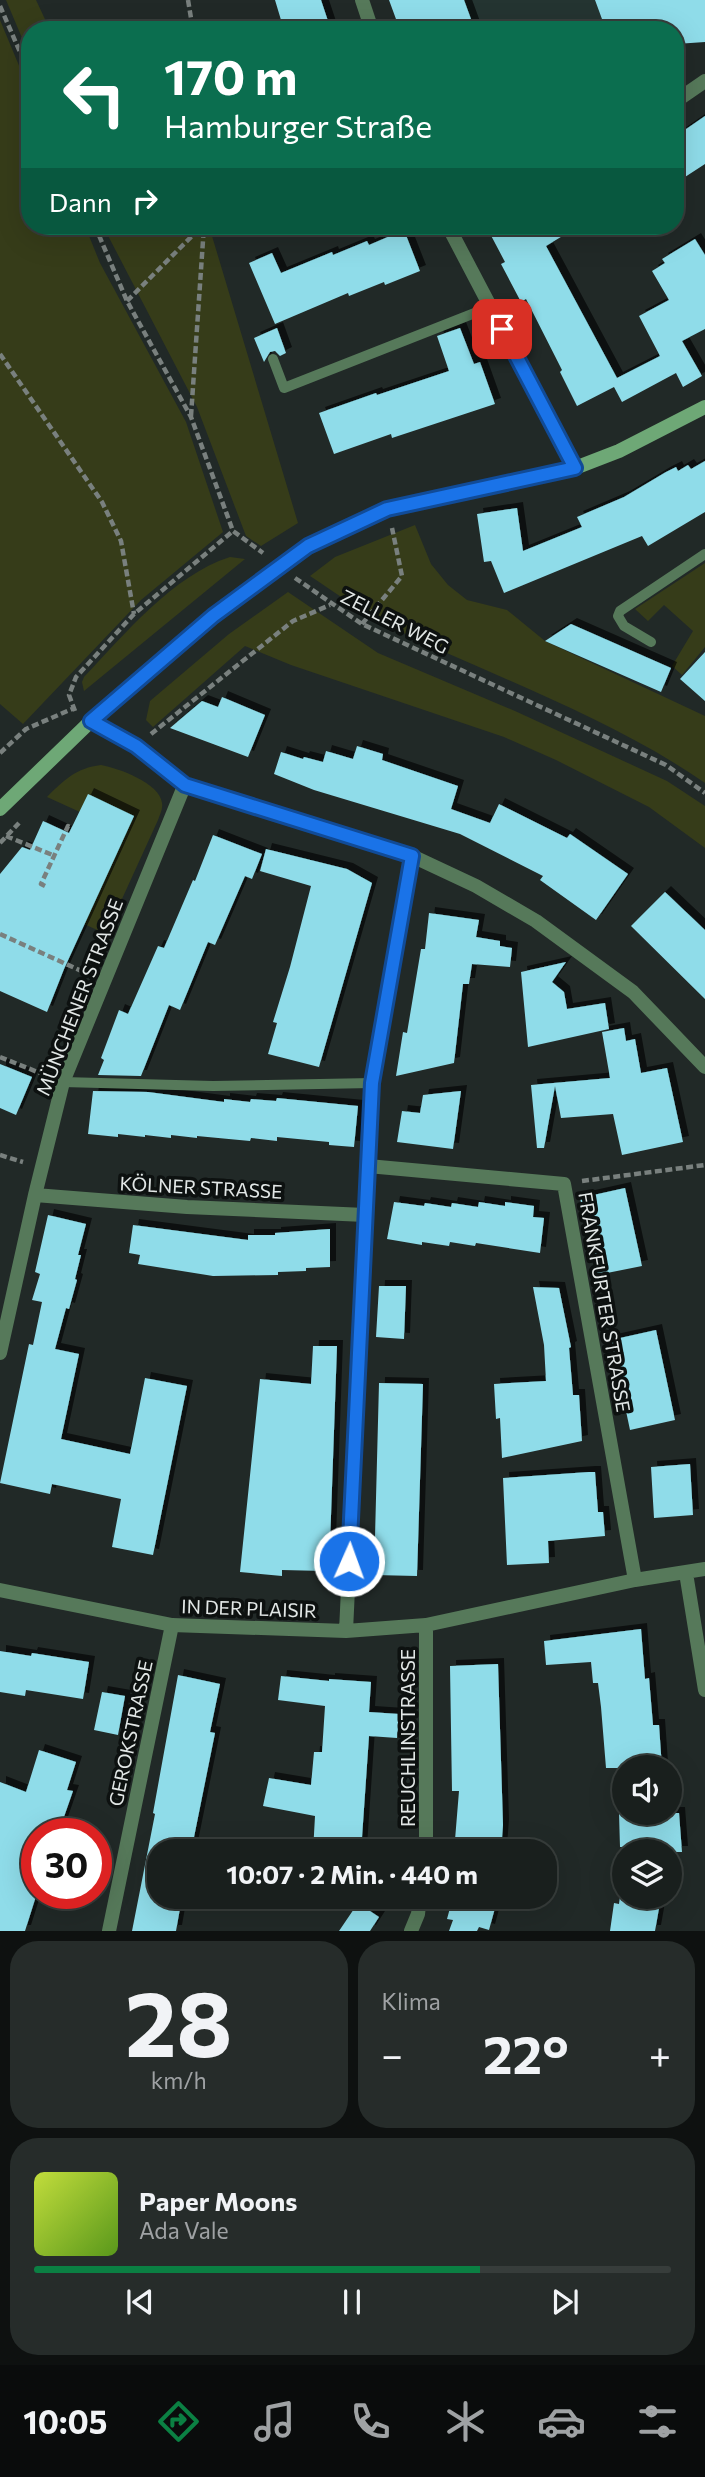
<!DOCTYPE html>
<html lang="de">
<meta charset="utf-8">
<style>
body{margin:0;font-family:Commissioner,sans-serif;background:#262c2a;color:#f1f3f6;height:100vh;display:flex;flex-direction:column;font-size:26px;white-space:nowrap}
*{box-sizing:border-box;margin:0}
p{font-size:23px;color:#9fa2a4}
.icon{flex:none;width:38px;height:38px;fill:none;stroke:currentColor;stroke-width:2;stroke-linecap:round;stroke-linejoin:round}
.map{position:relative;height:1931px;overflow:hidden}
.drawer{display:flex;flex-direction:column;gap:10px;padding:10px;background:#0e1110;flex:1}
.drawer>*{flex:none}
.top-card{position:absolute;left:21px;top:21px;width:663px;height:214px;border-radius:28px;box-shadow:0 7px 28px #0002,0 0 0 2px #373d3b;background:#0b6e4f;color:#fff;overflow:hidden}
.tools{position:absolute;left:612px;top:1755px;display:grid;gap:14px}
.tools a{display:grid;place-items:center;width:70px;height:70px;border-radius:50%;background:#191f1d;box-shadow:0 7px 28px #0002,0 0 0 2px #373d3b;font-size:35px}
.speed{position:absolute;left:21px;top:1818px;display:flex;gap:14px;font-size:35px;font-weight:700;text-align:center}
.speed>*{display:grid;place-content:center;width:91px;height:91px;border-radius:50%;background:#191f1d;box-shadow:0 7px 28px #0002,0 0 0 2px #373d3b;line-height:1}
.speed .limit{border:10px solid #d22;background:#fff;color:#111}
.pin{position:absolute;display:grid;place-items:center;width:60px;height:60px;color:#fff;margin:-30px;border-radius:14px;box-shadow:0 4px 10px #0006}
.me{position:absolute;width:77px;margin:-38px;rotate:2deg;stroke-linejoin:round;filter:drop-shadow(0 0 5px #0008)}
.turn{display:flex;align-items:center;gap:24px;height:147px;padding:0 28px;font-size:32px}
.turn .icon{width:91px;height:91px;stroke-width:2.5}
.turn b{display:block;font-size:49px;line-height:60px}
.then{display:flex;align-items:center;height:66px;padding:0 28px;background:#0003;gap:14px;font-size:26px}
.big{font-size:52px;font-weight:700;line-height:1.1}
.drawer .card{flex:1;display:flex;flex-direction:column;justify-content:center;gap:10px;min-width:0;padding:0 24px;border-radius:28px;background:#262c2a}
.drawer .dial{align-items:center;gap:0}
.dial b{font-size:91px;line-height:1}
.song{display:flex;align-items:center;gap:21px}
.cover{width:84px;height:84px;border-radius:10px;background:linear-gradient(135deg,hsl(70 70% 55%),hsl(90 70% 35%))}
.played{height:7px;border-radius:4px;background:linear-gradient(90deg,#0b8043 70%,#373d3b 70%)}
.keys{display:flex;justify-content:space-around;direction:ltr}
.heat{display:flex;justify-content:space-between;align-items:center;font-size:38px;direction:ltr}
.drawer .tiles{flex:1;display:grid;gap:10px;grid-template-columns:1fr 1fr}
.card:last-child{grid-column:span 2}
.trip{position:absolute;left:147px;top:1839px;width:410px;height:70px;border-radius:28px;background:#191f1d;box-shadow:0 7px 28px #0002,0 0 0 2px #373d3b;font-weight:700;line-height:70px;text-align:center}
.tab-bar{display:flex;height:112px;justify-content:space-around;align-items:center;background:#0a0c0c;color:#9fa2a4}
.tab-bar .icon{width:49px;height:49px}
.tab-bar .selected{color:#0b8043}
.tab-bar b{font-size:32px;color:#f1f3f6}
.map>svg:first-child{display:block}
.built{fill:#243431}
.green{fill:#363c19}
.building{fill:#8fdce9;filter:url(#shadow)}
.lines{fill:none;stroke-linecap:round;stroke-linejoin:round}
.path{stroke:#79807e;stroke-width:4.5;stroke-dasharray:7 3.5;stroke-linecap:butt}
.lane{stroke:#56795a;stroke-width:10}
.street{stroke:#56795a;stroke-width:14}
.secondary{stroke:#6ea876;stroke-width:14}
.route-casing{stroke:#114b97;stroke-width:18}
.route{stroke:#1a73e8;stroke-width:12}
.labels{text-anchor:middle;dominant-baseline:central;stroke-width:7;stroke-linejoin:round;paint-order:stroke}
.street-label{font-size:19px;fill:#e2e7e6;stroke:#0d1110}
</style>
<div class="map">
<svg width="705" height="1931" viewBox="0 0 705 1931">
<defs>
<filter id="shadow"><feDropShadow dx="6" dy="-6" stdDeviation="0" flood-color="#0009"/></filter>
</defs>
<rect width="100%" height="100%" fill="#212927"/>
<!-- built -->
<path class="built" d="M464 0H595L606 30H475Z"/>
<!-- green -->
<path class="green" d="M6 0H36L50 30H30V57Z
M0 20 30 92V226H85L100 263 186 422 223 532 141 600 23 724 0 704Z
M103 226H209L298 523 261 546 246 536 197 407Z
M415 525 431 564 448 585 467 600 507 610 545 641 705 716V783C608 716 496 678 391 627 363 613 336 593 310 576L335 557Z
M230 557 245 559 84 691 82 682 84 677C124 635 173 575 230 557Z
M705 563V647L682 675 672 666 693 631 664 605 648 621 635 609Z
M288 592 378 653 515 711 667 781 705 806V848L649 807 556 760 504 737 291 665 245 646 153 727 146 720 150 701 229 634Z
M101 765C118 768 160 783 162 803 163 809 160 814 158 820L106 934 84 924 134 816 88 795 80 812 47 797C64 780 76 768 101 765Z"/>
<!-- building -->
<path class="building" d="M275 0H321L331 30H284Z
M389 0H464L475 30H400Z
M595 0H705V42L676 44V30H606Z
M705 116V164L685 177 676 163V136Z
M486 226H579L546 246 617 378 660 356 639 316 669 300 652 271 665 263 662 259 695 239 705 255V329L682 341 702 376 683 387 676 373 622 402 614 387 577 406 560 372 562 370 526 299 521 302 501 264 505 262Z
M404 230 420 271 385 285 384 282 349 296 348 293 275 324 249 263 272 253 281 273 332 252 333 255 367 241 369 245Z
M277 328 286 353 280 356 275 351 270 352 264 362 254 338Z
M460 328 474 364 480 362 495 404 392 438 391 434 334 454 319 413 376 393 377 395 449 371 437 336Z
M705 461V512L648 546 642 536 504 593 491 561 484 562 477 514 517 508 523 551 582 527 577 517 624 497 666 472 676 467 678 471 688 465 691 469Z
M571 624 671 668 661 692 545 641Z
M705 652V701L680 679Z
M222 697 265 715 248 757 170 728 202 701 218 707Z
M357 746 383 754 382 760 458 786 451 809 490 823 499 804 567 838 570 834 628 874 596 920 540 880 543 876 460 834 314 790 274 774 281 752 303 759 304 757 323 762 326 751 353 759Z
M88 794 134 816 64 969 47 1012 0 991V874L22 847 30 850 43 821 69 833Z
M213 835 262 854 252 879 245 876 215 945 208 942 180 1010 169 1005 141 1076 98 1075 104 1060 101 1058 119 1010 128 1014 158 946 164 948 193 880 195 881Z
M266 849 347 869 372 883 319 1067 268 1054 277 1023 273 1022 290 967 311 886 260 871Z
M665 892 705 930V999L631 926Z
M429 913 479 920 476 937 500 941V946L512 948 510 967 472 964 469 984H463L454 1063 396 1076 403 1032 407 1033 421 949H425Z
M566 962 552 982 564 992 567 1009 605 1003 609 1029 528 1047 521 972Z
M624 1028 626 1041 635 1039 641 1073 667 1068 683 1142 622 1155 613 1114 561 1118 555 1086 544 1148H537L531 1085 610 1078 602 1032Z
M0 1064 32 1077 16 1115 0 1108Z
M93 1091 148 1092 224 1102V1099L250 1102 251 1099 276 1101 277 1098 358 1106 354 1147 329 1145V1142L277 1137V1141L251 1138 250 1141 197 1136V1138L171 1135V1138L145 1135V1137L118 1134V1137L88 1134Z
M461 1091 453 1149 397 1142 402 1111 420 1113 423 1095Z
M625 1188 642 1266 597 1275 580 1198Z
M394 1202 424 1206 425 1203 451 1207 452 1203 478 1207 479 1202 505 1206V1202L534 1206 533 1217 544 1218 540 1253 476 1243 475 1246 450 1242 449 1246 422 1242V1245L387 1239Z
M48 1215 86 1224 78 1255H81L75 1279 77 1280 69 1309 66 1308 55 1349 79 1354 61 1439 130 1454 145 1378 187 1386 153 1555 112 1547 121 1499 52 1484 50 1494 0 1483 29 1344 33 1345 42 1302 32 1300 40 1274 35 1272Z
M133 1225 248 1240V1235H275V1233L330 1229V1267L306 1268V1271L278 1272V1275L213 1276 138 1264 140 1255 129 1253Z
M379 1286H406L404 1339 376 1337Z
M533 1287 559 1288 571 1347 569 1348 573 1395H579L582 1441 502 1458 500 1418 496 1419 494 1384 546 1381 544 1345Z
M656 1330 675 1420 630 1430 611 1340Z
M313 1346H337L330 1544H325L324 1571 282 1570V1576L240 1572 260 1379 311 1384Z
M379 1383 423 1384 417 1576 374 1575Z
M690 1464 693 1515 654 1518 651 1467Z
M589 1472H595L598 1512H603L605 1536 548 1541 549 1563 507 1565 503 1478Z
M641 1629 645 1679 649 1678 653 1725H659L662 1768H606L601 1707 598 1683H593L591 1662 546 1665 544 1641Z
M0 1651 31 1656 32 1653 89 1662 83 1699 26 1690 25 1696 0 1692Z
M498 1664 503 1825 501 1852H454L459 1791H452L450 1666Z
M178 1675 220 1684 210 1732 215 1733 191 1852H159V1897H182L176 1931H132L155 1814 153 1813Z
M281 1676 329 1681V1679L371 1682 369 1712 399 1714 397 1738 369 1736 361 1852H313L315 1816 263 1806 269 1778 311 1785 314 1752H322L325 1706 278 1700Z
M102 1692 125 1696 118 1735 94 1730Z
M39 1750 76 1762 67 1790 73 1791 58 1834H37V1893L25 1931H0V1782L26 1792Z
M619 1813H679L682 1852H626L627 1847H620Z
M453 1897H498L489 1930 479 1927 477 1931H449L453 1920 447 1919Z
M620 1897H661L655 1931H610L614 1903 619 1904Z
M358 1903 379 1917 370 1931H339Z"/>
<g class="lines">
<!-- path -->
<path class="path" d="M188 0 193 30
M0 6 30 75
M95 226 127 301 191 417 233 531 263 553
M127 301 202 226
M0 354 102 502 121 541 134 614
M191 416 204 226
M295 578 362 624 666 765 705 793
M362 624 402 576 392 528
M75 711 69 695 76 677 134 614 233 531
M151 734 293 621 330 605
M0 753 26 729 72 709
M6 836 55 856
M0 843 19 823
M45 886 41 884 68 826 72 828
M0 934 88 974
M0 1057 45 1075
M0 1155 23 1162
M582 1181 705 1165"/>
<!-- lane -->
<path class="lane" d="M273 359 284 388 490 307
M651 642 624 626 618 616 620 611 705 554
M63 1082 213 1086 372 1083"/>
<!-- street -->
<path class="street" d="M362 0 372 30
M676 101 705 81
M448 226 575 468
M91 721 136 746 185 784 412 856 476 886 536 921 633 992 705 1067
M368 1166 564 1184 635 1580
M35 1195 187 1207 365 1215
M0 1353 35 1195 63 1082 185 784
M686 1573 705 1690
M0 1590 172 1625 346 1631 426 1625 635 1580 705 1569
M426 1625V1852
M346 1631 372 1083 412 856
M109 1931 172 1625
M411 1931 418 1914 420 1897"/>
<!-- secondary -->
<path class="secondary" d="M0 809 91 721 213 616 308 546 387 509 575 468 619 451 705 407"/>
</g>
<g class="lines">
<!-- route casing -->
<g class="route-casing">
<path id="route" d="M349 1561 372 1083 412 856 185 785 136 746 91 721 213 616 308 546 387 509 575 468 502 329"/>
</g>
<!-- route -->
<use href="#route" class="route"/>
</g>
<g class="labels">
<!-- street labels -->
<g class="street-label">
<text transform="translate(395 621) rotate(27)">ZELLER WEG</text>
<text transform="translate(79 997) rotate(-69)">MÜNCHENER STRASSE</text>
<text transform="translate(201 1187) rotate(3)">KÖLNER STRASSE</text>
<text transform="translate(605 1302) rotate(80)">FRANKFURTER STRASSE</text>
<text transform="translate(249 1608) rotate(2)">IN DER PLAISIR</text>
<text transform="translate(130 1733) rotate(-78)">GEROKSTRASSE</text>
<text transform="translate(407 1738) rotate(-90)">REUCHLINSTRASSE</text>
</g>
</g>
</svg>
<div class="tools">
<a><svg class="icon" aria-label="sound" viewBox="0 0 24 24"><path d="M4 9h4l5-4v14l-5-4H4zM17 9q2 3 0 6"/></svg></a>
<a><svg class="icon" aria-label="layers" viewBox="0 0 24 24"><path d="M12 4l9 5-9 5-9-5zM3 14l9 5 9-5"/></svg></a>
</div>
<div class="speed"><div class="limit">30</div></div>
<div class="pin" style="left:502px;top:329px;background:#d93025"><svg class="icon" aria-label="arrive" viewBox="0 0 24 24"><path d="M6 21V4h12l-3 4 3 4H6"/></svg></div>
<svg class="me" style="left:349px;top:1561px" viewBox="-20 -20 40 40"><circle r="17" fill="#1a73e8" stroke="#fff" stroke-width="3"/><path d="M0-11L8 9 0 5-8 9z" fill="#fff"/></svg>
<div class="trip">10:07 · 2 Min. · 440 m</div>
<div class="top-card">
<div class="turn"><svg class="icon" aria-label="left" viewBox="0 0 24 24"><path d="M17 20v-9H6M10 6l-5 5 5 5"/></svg><div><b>170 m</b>Hamburger Straße</div></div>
<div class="then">Dann<svg class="icon" aria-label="right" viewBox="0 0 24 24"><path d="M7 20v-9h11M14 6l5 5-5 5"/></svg></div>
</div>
</div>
<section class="drawer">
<div class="tiles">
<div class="card dial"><b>28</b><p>km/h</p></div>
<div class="card"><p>Klima</p>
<div class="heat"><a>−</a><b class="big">22°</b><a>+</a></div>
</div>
<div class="card">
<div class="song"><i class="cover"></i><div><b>Paper Moons</b><p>Ada Vale</p></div></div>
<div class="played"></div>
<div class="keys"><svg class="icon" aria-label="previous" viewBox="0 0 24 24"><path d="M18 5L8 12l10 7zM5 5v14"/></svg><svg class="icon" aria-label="pause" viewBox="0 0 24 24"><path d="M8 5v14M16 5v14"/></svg><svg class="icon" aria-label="next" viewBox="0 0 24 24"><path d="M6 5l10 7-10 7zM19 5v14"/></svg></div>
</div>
</div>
</section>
<nav class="tab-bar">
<b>10:05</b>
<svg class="icon selected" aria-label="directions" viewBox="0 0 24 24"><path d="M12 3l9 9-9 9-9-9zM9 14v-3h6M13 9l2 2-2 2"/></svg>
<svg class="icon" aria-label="music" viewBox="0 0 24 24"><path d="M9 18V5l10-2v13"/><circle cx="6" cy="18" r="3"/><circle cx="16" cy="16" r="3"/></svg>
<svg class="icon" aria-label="phone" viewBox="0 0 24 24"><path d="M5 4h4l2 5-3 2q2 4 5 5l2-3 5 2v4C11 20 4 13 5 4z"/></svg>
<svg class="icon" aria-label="climate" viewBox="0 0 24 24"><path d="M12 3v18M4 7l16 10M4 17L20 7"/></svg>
<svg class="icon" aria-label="car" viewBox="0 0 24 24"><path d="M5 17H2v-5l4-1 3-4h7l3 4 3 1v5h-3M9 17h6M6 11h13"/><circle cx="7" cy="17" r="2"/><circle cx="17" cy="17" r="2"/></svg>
<svg class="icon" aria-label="filters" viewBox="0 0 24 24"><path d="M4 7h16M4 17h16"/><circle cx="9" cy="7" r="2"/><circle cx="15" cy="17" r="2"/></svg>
</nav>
